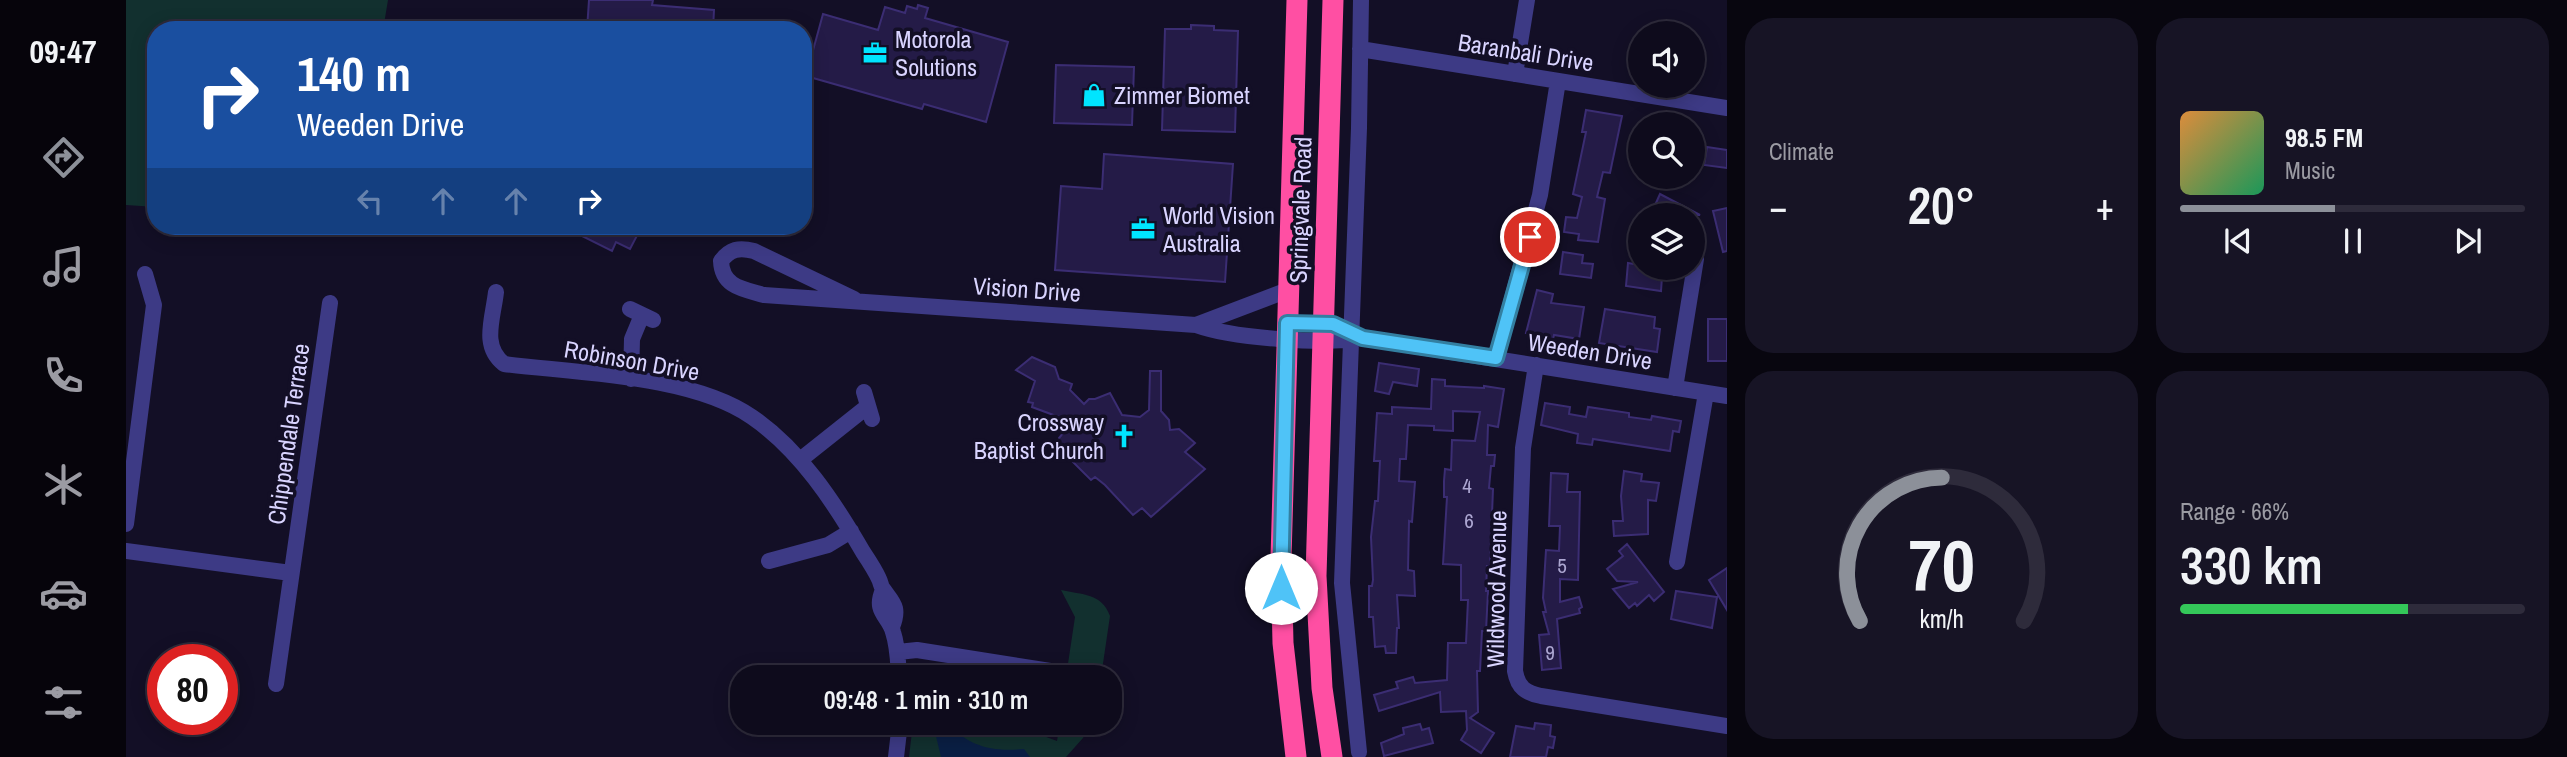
<!DOCTYPE html>
<meta charset="utf-8">
<style>
body{margin:0;font-family:"Archivo Narrow",sans-serif;background:#171425;color:#f1f3f6;height:100vh;display:flex;flex-direction:column;font-size:26px;white-space:nowrap}
*{box-sizing:border-box;margin:0}
p{font-size:23px;color:#9b9ba3}
.icon{flex:none;width:38px;height:38px;fill:none;stroke:currentColor;stroke-width:2;stroke-linecap:round;stroke-linejoin:round}
.map{position:relative;flex:1;overflow:hidden}
.panel{display:flex;flex-direction:column;gap:18px;padding:18px;background:#08060f;width:840px}
.panel>*{flex:none}
.banner{position:absolute;left:21px;top:21px;width:665px;height:214px;border-radius:28px;box-shadow:0 4px 18px #0003,0 0 0 2px #2e2b3b;background:#1a4fa0;color:#fff;overflow:hidden}
.controls{position:absolute;left:1502px;top:21px;display:grid;gap:14px}
.controls a{display:grid;place-items:center;width:77px;height:77px;border-radius:50%;background:#0e0b1c;box-shadow:0 4px 18px #0003,0 0 0 2px #2e2b3b;font-size:35px}
.speed{position:absolute;left:21px;top:644px;display:flex;gap:14px;font-size:35px;font-weight:700;text-align:center}
.speed>*{display:grid;place-content:center;width:91px;height:91px;border-radius:50%;background:#0e0b1c;box-shadow:0 4px 18px #0003,0 0 0 2px #2e2b3b;line-height:1}
.speed .limit{border:10px solid #d22;background:#fff;color:#111}
.pin{position:absolute;display:grid;place-items:center;width:60px;height:60px;color:#fff;margin:-30px;border:4px solid #fff;border-radius:50%;box-shadow:0 2px 7px #0007}
.me{position:absolute;width:77px;margin:-38px;rotate:0deg;stroke-linejoin:round;filter:drop-shadow(0 0 5px #0008)}
.turn{display:flex;align-items:center;gap:24px;height:147px;padding:0 35px;font-size:32px}
.turn .icon{width:91px;height:91px;stroke-width:2.5}
.turn b{display:block;font-size:49px;line-height:60px}
.lanes{display:flex;align-items:center;height:66px;padding:0 35px;background:#0003;justify-content:center;gap:35px;direction:ltr}
.lanes .off{opacity:.35}
.big{font-size:52px;font-weight:600;line-height:1.1}
.panel .widget{flex:1;display:flex;flex-direction:column;justify-content:center;gap:10px;min-width:0;padding:0 24px;border-radius:28px;background:#171425}
.panel .dial{align-items:center;gap:0}
.dial svg{height:182px;overflow:visible;fill:none;stroke:#2e2b3b;stroke-width:7;stroke-linecap:round;text-anchor:middle}
.dial text{fill:#f1f3f6;stroke:none}
.song{display:flex;align-items:center;gap:21px}
.cover{width:84px;height:84px;border-radius:10px;background:linear-gradient(135deg,hsl(30 70% 55%),hsl(150 70% 35%))}
.played{height:7px;border-radius:4px;background:linear-gradient(90deg,#8c9099 45%,#2e2b3b 45%)}
.keys{display:flex;justify-content:space-around;direction:ltr}
.heat{display:flex;justify-content:space-between;align-items:center;font-size:38px;direction:ltr}
.charge{height:10px;border-radius:5px;background:linear-gradient(90deg,#34c759 66%,#2e2b3b 0)}
.panel .tiles{flex:1;display:grid;gap:18px;grid-template-columns:repeat(2,1fr)}
.trip{position:absolute;left:604px;top:665px;width:392px;height:70px;border-radius:28px;background:#0e0b1c;box-shadow:0 4px 18px #0003,0 0 0 2px #2e2b3b;font-weight:600;line-height:70px;text-align:center}
main{display:flex;flex:1;min-height:0}
.tab-bar{display:flex;flex-direction:column;width:126px;justify-content:space-around;align-items:center;background:#06040b;color:#9b9ba3}
.tab-bar .icon{width:49px;height:49px}
.tab-bar .active{color:#8c9099}
.tab-bar b{font-size:32px;color:#f1f3f6}
.map>svg:first-child{display:block}
.green{fill:#12302f}
.water{fill:#0a1f44}
.building{fill:#241b47;stroke:#3b2d73;stroke-width:2}
.lines{fill:none;stroke-linecap:round;stroke-linejoin:round}
.street{stroke:#3d3a85;stroke-width:16}
.highway{stroke:#ff4fa3;stroke-width:21}
.route-casing{stroke:#337fa1;stroke-width:18}
.route{stroke:#4fc3f7;stroke-width:12}
.labels{text-anchor:middle;dominant-baseline:central;stroke-width:7;stroke-linejoin:round;paint-order:stroke}
.number-label{font-size:21px;fill:#aca6d1}
.poi-label{font-size:24px;fill:#d9d4ff;stroke:#130f26;text-anchor:start}
.street-label{font-size:24px;fill:#d9d4ff;stroke:#130f26}
</style>
<main>
<nav class="tab-bar">
<b>09:47</b>
<svg class="icon active" aria-label="directions" viewBox="0 0 24 24"><path d="M12 3l9 9-9 9-9-9zM9 14v-3h6M13 9l2 2-2 2"/></svg>
<svg class="icon" aria-label="music" viewBox="0 0 24 24"><path d="M9 18V5l10-2v13"/><circle cx="6" cy="18" r="3"/><circle cx="16" cy="16" r="3"/></svg>
<svg class="icon" aria-label="phone" viewBox="0 0 24 24"><path d="M5 4h4l2 5-3 2q2 4 5 5l2-3 5 2v4C11 20 4 13 5 4z"/></svg>
<svg class="icon" aria-label="climate" viewBox="0 0 24 24"><path d="M12 3v18M4 7l16 10M4 17L20 7"/></svg>
<svg class="icon" aria-label="car" viewBox="0 0 24 24"><path d="M5 17H2v-5l4-1 3-4h7l3 4 3 1v5h-3M9 17h6M6 11h13"/><circle cx="7" cy="17" r="2"/><circle cx="17" cy="17" r="2"/></svg>
<svg class="icon" aria-label="filters" viewBox="0 0 24 24"><path d="M4 7h16M4 17h16"/><circle cx="9" cy="7" r="2"/><circle cx="15" cy="17" r="2"/></svg>
</nav>
<div class="map">
<svg width="1601" height="757" viewBox="0 0 1601 757">
<rect width="100%" height="100%" fill="#130f26"/>
<!-- green -->
<path class="green" d="M0 0H262L257 30H30V207L0 205Z
M935 590C956 595 976 593 984 616L975 677H940L949 617Z
M787 723H883L931 741 934 723H964L957 738 940 757H783Z"/>
<!-- water -->
<path class="water" d="M819 723C845 746 863 752 898 749L904 757H815L808 728Z"/>
<!-- building -->
<path class="building" d="M463 0H527L526 5 588 10 587 30H461Z
M792 5 802 8 799 18 882 42 860 122 798 104 796 109 680 76 697 14 752 30 759 7 779 13 781 6 791 9Z
M1065 25 1088 26V30L1112 31 1109 132 1036 130 1039 29H1065Z
M930 65 1008 67 1006 125 928 123Z
M1460 110 1496 116 1484 173 1477 172 1471 197 1479 199 1472 242 1452 240 1453 234 1438 232 1440 217 1451 218 1456 197 1447 194 1460 132H1456Z
M1581 147 1601 150V168L1578 165Z
M978 154 1107 164 1099 282 929 270 935 186 976 189Z
M1534 194 1574 215H1515L1530 203Z
M1601 208V251L1597 252 1587 211Z
M453 226H516L504 249 490 242 486 251 450 233Z
M1437 252 1457 255 1456 263 1467 264 1465 278 1434 274Z
M1502 263 1514 265V268H1525L1524 275 1536 277 1535 291 1500 286Z
M1411 290 1427 294 1425 303 1458 307 1453 339 1428 335 1427 339 1400 333Z
M1479 309 1529 317 1528 328 1534 329 1531 352 1473 343Z
M1582 319H1601V361H1582Z
M906 357 929 367 933 379 946 384 944 390 958 404 963 399H969L984 393 996 415 1014 417 1023 410 1024 371H1035V411L1043 420 1044 430 1053 429 1069 443 1059 452 1079 469 1025 517 1016 508 1007 515 979 485 969 477 965 480 940 455H936L933 438 938 432 934 427 941 420 906 407 907 403 902 402 909 381 890 370Z
M1253 363 1293 369 1291 386 1267 382 1263 394 1249 391Z
M1306 379 1319 380V386L1358 388V386L1378 389 1372 427 1362 425 1361 455H1369L1368 466H1365L1363 488 1367 489 1364 566H1361L1360 591H1362L1360 631H1356L1354 671H1351L1352 712 1344 718 1368 733 1355 753 1335 740 1341 730 1340 711 1315 712 1314 692 1253 711 1248 695 1272 688 1270 682 1287 677 1289 683 1321 680 1322 643H1340L1342 600H1335V565L1317 564 1321 497H1318V481L1319 469 1325 470 1326 440 1349 441 1354 412 1327 411V431L1308 430V426L1282 425 1280 459H1274L1273 481 1289 482 1286 522 1283 521 1282 570 1288 571 1289 596 1271 595 1273 628H1271L1270 653H1260L1259 646 1249 647 1247 617H1243V586H1246L1247 580 1245 537 1249 501H1252L1254 461H1248L1251 413 1266 414V407L1305 409Z
M1419 403 1444 407 1443 414 1460 417 1462 407 1503 413V417L1525 420 1526 416 1555 421 1553 432 1547 431 1544 451 1467 439 1466 445 1451 443 1452 434 1415 425Z
M1498 471 1516 474 1515 481 1533 483 1530 501 1522 500V534L1488 536 1487 521H1497L1495 496Z
M1425 473 1442 474 1441 492H1454L1452 580 1434 579V602L1453 597 1456 607 1453 609 1454 613 1431 619 1435 668 1416 670 1413 635 1423 634 1417 612H1420L1417 598 1420 550 1433 551 1434 526H1423Z
M1501 544 1538 592 1528 601 1523 595 1511 606 1509 603 1503 608 1487 589 1512 582 1491 581 1481 569 1497 556 1493 551Z
M1601 568V610L1583 580Z
M1550 591 1591 597 1586 628 1545 619Z
M1409 723 1425 725 1424 736 1429 737 1427 748 1422 747 1420 757H1384L1390 726 1408 729Z
M1294 724 1296 730 1303 728 1307 743 1258 756 1255 743 1278 734 1277 728Z"/>
<g class="lines">
<!-- street -->
<path class="street" d="M1234 49 1601 108
M1389 74 1401 0
M370 292C367 319 355 346 378 364 450 373 566 375 626 417 674 450 708 502 737 552 743 561 749 570 753 579 755 583 755 587 757 589 767 603 774 607 766 627
M728 299 628 251C613 247 604 249 595 261 596 287 617 289 638 295L1070 325C1106 338 1199 345 1237 338
M504 309 527 320
M1161 323 1207 324 1237 338 1601 396
M1070 325 1162 290
M1370 358 1414 195 1432 81
M1410 365 1397 448 1389 671C1392 688 1400 693 1415 696L1601 726
M505 379 506 339 516 315
M1549 388 1570 259
M738 392 746 419
M674 460 742 406
M0 524 28 305 19 274
M0 551 165 573
M643 561 702 545 725 531
M1551 562 1580 393
M757 590C747 612 763 616 767 632 772 647 772 661 773 677
M772 652 791 650 937 673
M655 677V674
M150 684 204 303
M1233 752 1216 583 1233 128 1235 0
M770 757 774 723"/>
<!-- highway -->
<path class="highway" d="M1170 757 1157 643 1155 558 1171 0
M1206 757 1196 688 1190 576 1207 0"/>
</g>
<g class="lines">
<!-- route casing -->
<g class="route-casing">
<path id="route" d="M1155 588 1161 323 1207 324 1237 338 1370 358 1404 237"/>
</g>
<!-- route -->
<use href="#route" class="route"/>
</g>
<!-- icons -->
<defs>
<g id="office-bare" transform="scale(1.89)"><path d="M-6-3h4V-5.5h4V-3h4V5H-6ZM-1-4.5V-3h2v-1.5ZM-6 0V1H6V0Z" fill="#00e5ff" stroke="#130f26" stroke-width="2.5" paint-order="stroke"/></g>
<g id="shop-bare" transform="scale(1.89)"><path d="M-5-2.5h2.3a2.7 3.5 0 0 1 5.4 0H5L5.5 6h-11ZM-1.5-2.5h3a1.5 2.3 0 0 0-3 0Z" fill="#00e5ff" stroke="#130f26" stroke-width="2.5" paint-order="stroke"/></g>
<g id="church-bare" transform="scale(1.89)"><path d="M-1.2-6h2.4v3.5h3.3v2.4h-3.3V6h-2.4V-.1h-3.3v-2.4h3.3Z" fill="#00e5ff" stroke="#130f26" stroke-width="2.5" paint-order="stroke"/></g>
</defs>
<g fill-rule="evenodd">
<use href="#office-bare" x="749" y="53"/>
<use href="#shop-bare" x="968" y="95"/>
<use href="#office-bare" x="1017" y="229"/>
<use href="#church-bare" x="998" y="436"/>
</g>
<g class="labels">
<!-- number labels -->
<g class="number-label">
<text x="1341" y="485">4</text>
<text x="1343" y="520">6</text>
<text x="1436" y="565">5</text>
<text x="1424" y="652">9</text>
</g>
<!-- poi labels -->
<g class="poi-label">
<text x="769" y="39">Motorola<tspan x="769" dy="28">Solutions</tspan></text>
<text x="988" y="95">Zimmer Biomet</text>
<text x="1037" y="215">World Vision<tspan x="1037" dy="28">Australia</tspan></text>
<text x="978" y="422" text-anchor="end">Crossway<tspan x="978" dy="28">Baptist Church</tspan></text>
</g>
<!-- street labels -->
<g class="street-label">
<text transform="translate(1400 52) rotate(9)">Baranbali Drive</text>
<text transform="translate(1174 210) rotate(-88)">Springvale Road</text>
<text transform="translate(901 289) rotate(4)">Vision Drive</text>
<text transform="translate(1464 351) rotate(9)">Weeden Drive</text>
<text transform="translate(506 360) rotate(10)">Robinson Drive</text>
<text transform="translate(162 434) rotate(-82)">Chippendale Terrace</text>
<text transform="translate(1370 589) rotate(-89)">Wildwood Avenue</text>
</g>
</g>
</svg>
<div class="controls">
<a><svg class="icon" aria-label="sound" viewBox="0 0 24 24"><path d="M4 9h4l5-4v14l-5-4H4zM17 9q2 3 0 6"/></svg></a>
<a><svg class="icon" aria-label="search" viewBox="0 0 24 24"><circle cx="10" cy="10" r="6"/><path d="M15 15l6 6"/></svg></a>
<a><svg class="icon" aria-label="layers" viewBox="0 0 24 24"><path d="M12 4l9 5-9 5-9-5zM3 14l9 5 9-5"/></svg></a>
</div>
<div class="speed"><div class="limit">80</div></div>
<div class="pin" style="left:1404px;top:237px;background:#d93025"><svg class="icon" aria-label="arrive" viewBox="0 0 24 24"><path d="M6 21V4h12l-3 4 3 4H6"/></svg></div>
<svg class="me" style="left:1155px;top:588px" viewBox="-20 -20 40 40"><circle r="19" fill="#fff"/><path d="M0-13L10 11 0 6-10 11z" fill="#4fc3f7"/></svg>
<div class="trip">09:48 · 1 min · 310 m</div>
<div class="banner">
<div class="turn"><svg class="icon" aria-label="right" viewBox="0 0 24 24"><path d="M7 20v-9h11M14 6l5 5-5 5"/></svg><div><b>140 m</b>Weeden Drive</div></div>
<div class="lanes"><svg class="icon off" aria-label="left" viewBox="0 0 24 24"><path d="M17 20v-9H6M10 6l-5 5 5 5"/></svg><svg class="icon off" aria-label="ahead" viewBox="0 0 24 24"><path d="M12 20V5M6 11l6-6 6 6"/></svg><svg class="icon off" aria-label="ahead" viewBox="0 0 24 24"><path d="M12 20V5M6 11l6-6 6 6"/></svg><svg class="icon" aria-label="right" viewBox="0 0 24 24"><path d="M7 20v-9h11M14 6l5 5-5 5"/></svg></div>
</div>
</div>
<section class="panel">
<div class="tiles">
<div class="widget"><p>Climate</p>
<div class="heat"><a>−</a><b class="big">20°</b><a>+</a></div>
</div>
<div class="widget">
<div class="song"><i class="cover"></i><div><b>98.5 FM</b><p>Music</p></div></div>
<div class="played"></div>
<div class="keys"><svg class="icon" aria-label="previous" viewBox="0 0 24 24"><path d="M18 5L8 12l10 7zM5 5v14"/></svg><svg class="icon" aria-label="pause" viewBox="0 0 24 24"><path d="M8 5v14M16 5v14"/></svg><svg class="icon" aria-label="next" viewBox="0 0 24 24"><path d="M6 5l10 7-10 7zM19 5v14"/></svg></div>
</div>
<div class="widget dial"><svg viewBox="0 0 100 80">
<path d="M14 69A42 42 0 1 1 86 69"/>
<path d="M14 69A42 42 0 0 1 50 6" stroke="#8c9099"/>
<text x="50" y="56" font-size="32" font-weight="700">70</text>
<text x="50" y="72" font-size="11">km/h</text>
</svg></div>
<div class="widget"><p>Range · 66%</p><b class="big">330 km</b><div class="charge"></div></div>
</div>
</section>
</main>
